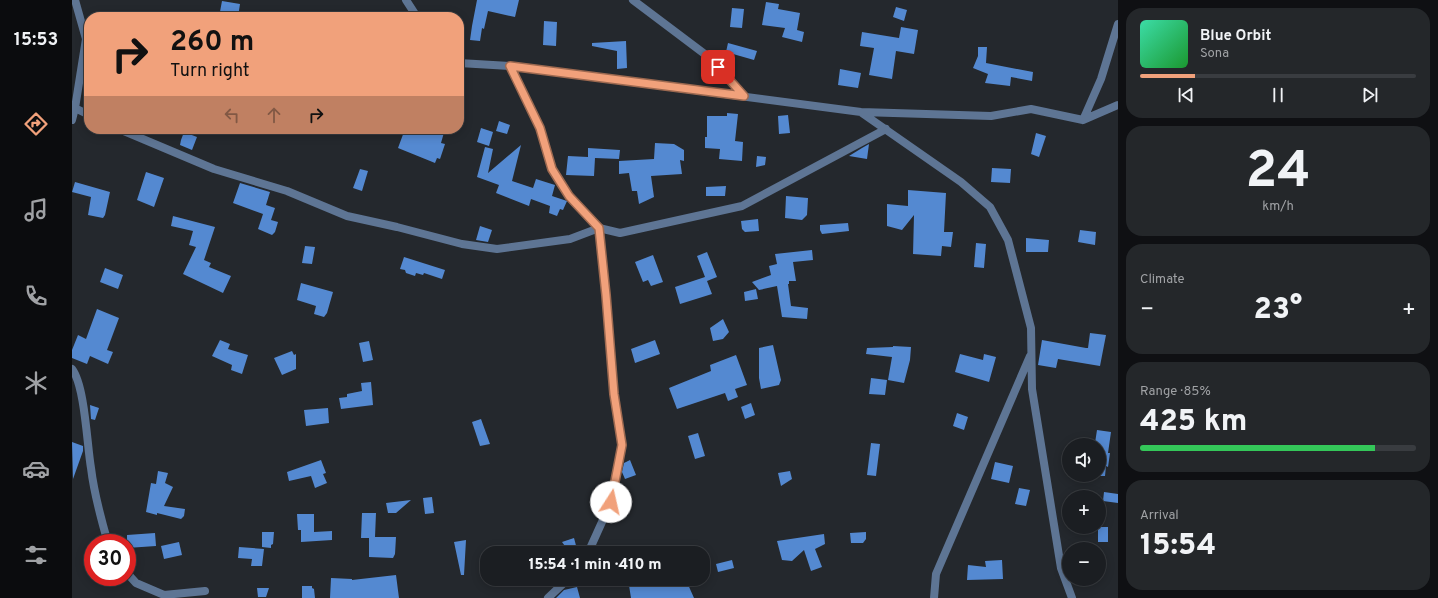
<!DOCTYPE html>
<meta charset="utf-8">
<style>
body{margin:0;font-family:Overpass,sans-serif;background:#24272a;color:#f1f3f6;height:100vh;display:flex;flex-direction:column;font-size:15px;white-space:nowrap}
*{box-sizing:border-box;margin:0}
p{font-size:13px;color:#a0a2a5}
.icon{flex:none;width:22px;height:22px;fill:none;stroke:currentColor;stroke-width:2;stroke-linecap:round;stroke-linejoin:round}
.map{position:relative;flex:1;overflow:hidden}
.details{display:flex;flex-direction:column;gap:8px;padding:8px;background:#0f1013;width:320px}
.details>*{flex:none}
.banner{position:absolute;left:12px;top:12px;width:380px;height:122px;border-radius:16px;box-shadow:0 2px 10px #0003,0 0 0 1px #393c40;background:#f1a17b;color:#111;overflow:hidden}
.buttons{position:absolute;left:990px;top:438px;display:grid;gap:8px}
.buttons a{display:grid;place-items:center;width:44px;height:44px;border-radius:50%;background:#1b1e22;box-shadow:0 2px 10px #0003,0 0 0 1px #393c40;font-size:20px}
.speed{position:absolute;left:12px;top:534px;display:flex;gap:8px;font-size:20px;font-weight:700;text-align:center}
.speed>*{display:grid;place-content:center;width:52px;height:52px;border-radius:50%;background:#1b1e22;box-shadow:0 2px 10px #0003,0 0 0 1px #393c40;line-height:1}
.speed .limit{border:6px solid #d22;background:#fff;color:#111}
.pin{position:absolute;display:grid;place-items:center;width:34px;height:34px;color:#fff;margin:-17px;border-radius:8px;box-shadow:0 2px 6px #0006}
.me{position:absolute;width:44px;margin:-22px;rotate:10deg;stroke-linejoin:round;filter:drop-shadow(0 0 3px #0008)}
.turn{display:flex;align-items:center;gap:14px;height:84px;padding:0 20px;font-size:18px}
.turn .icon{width:52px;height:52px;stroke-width:2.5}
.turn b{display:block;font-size:28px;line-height:34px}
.lanes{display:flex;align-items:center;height:38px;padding:0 20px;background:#0003;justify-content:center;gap:20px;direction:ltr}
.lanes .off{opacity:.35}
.big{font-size:30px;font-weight:800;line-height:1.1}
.details .widget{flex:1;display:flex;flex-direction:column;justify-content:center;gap:6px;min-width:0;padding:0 14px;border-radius:16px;background:#24272a}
.details .dial{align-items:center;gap:0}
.dial b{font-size:52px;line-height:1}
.song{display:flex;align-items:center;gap:12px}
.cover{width:48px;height:48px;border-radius:6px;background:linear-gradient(135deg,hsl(160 70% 55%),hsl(130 70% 35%))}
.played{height:4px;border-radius:2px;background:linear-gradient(90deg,#f1a17b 20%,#393c40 20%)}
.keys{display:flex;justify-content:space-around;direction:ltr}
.heat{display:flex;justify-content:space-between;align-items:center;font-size:22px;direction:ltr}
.charge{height:6px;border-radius:3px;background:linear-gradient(90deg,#34c759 85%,#393c40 0)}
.trip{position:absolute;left:408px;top:546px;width:230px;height:40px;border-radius:16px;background:#1b1e22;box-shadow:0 2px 10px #0003,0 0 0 1px #393c40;font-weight:800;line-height:40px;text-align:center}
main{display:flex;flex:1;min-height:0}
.dock{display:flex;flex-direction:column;width:72px;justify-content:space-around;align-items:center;background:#0b0c0e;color:#a0a2a5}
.dock .icon{width:28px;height:28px}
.dock .selected{color:#f1a17b}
.dock b{font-size:18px;color:#f1f3f6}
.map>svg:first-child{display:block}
.building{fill:#5489d1}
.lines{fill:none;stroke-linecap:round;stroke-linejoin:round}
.minor{stroke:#5e7594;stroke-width:8}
.route-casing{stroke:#9d6950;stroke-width:10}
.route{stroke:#f1a17b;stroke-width:7}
</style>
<main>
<nav class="dock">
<b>15:53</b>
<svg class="icon selected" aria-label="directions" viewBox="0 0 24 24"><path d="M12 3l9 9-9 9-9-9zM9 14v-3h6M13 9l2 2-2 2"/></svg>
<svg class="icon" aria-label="music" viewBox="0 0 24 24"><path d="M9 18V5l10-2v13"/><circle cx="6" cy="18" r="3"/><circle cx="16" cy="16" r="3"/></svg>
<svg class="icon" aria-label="phone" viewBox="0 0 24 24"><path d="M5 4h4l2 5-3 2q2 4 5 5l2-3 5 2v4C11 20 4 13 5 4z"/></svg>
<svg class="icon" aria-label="climate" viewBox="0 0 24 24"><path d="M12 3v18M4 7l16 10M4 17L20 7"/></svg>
<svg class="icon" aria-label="car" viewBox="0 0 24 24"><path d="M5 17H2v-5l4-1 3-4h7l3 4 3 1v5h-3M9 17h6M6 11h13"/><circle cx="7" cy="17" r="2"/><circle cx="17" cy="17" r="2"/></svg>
<svg class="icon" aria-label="filters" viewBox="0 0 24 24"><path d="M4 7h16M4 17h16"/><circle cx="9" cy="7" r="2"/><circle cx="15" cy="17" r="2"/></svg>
</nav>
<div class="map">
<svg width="1046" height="598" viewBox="0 0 1046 598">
<rect width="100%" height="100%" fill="#24282d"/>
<!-- building -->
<path class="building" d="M405 0H447L443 17 416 11 412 29 410 28 408 41 398 40 400 26Z
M150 1 168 4 166 17H147Z
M694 2 707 4 706 9 728 13 725 30 732 32 730 42 710 37 713 28 690 25Z
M824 7 835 10 832 21 821 17Z
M660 8 672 9 670 28 658 27Z
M472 21 485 22 484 46 471 45Z
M829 27 846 30 842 54 824 51 820 79 797 75 802 48 788 46 790 32 827 38Z
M554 41 555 68 545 69V51L520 46V43Z
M656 43 685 51 682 60 654 52Z
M906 47H915L914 63 961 72 960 81 939 77 938 86 913 83 916 74 901 68 906 56Z
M768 69 789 73 786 88 766 85Z
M655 113 666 114 663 141 671 142 670 161 647 159 648 149 633 148V137H635V116H655Z
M716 115 718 133 707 134 706 116Z
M427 121 438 125 435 134 424 131Z
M409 128 421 132 417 146 405 142Z
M333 129H373L369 143 373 144 368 159 365 158 363 163 326 148Z
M112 132 125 137 120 150 108 145 109 140Z
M964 133 974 136 967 157 959 154Z
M583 143 602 144 612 150V161L608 160 610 174 579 176 582 197 567 204 565 191H560L557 173 547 174V161L582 159Z
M797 144 795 159 777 156 790 148Z
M449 145 440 181 461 188 464 179 483 185 480 196 495 201 491 210 488 209 485 216 477 213 478 206 459 199 457 206 424 193 427 185 405 177 413 147 421 149 416 173Z
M516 148 548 150 547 159 523 158 522 176 494 175 496 156 516 157Z
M685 156 694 157 693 165 684 167Z
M920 168 939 169 938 183 919 182Z
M288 169 296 171 290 191 281 188Z
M74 172 92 178 82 207 65 200Z
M3 182 38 192 33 215 31 218 16 215 19 197 0 192Z
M168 183 198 192 194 205 203 208 199 220 206 222 203 232 200 235 186 229 191 214 161 203Z
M654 186 653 196H634V187Z
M836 190 874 193 872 232H881L879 247 870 246 869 256 841 254 842 215 830 230 815 226V204L836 206Z
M714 196 736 198 735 215 730 220 713 218Z
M101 216 143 227 132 260 139 263 137 267 159 276 151 293 111 274 124 247 117 245 121 231 99 226Z
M686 219 687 231 673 232 670 229 669 221Z
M776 223 777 231 750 234 748 230V225Z
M408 226 420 230 416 242 404 240Z
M1008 230 1024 232 1023 245 1006 242Z
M954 238 977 240 976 252H954Z
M904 243 914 244 912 268 902 267Z
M233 246 243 247 240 264 230 263Z
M740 250 741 260 721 262 724 281H717V284H716L719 306 736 308 735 319 710 317 705 286 687 290 680 282 699 275 697 266 705 264 703 254Z
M635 252 645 277 635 281 640 294 608 304 603 287 633 277 625 256Z
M581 255 591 282 579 286 576 280 571 282 563 262Z
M332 257 373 270 370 279 352 273 351 275 344 273 343 276 334 273 333 270 328 269Z
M33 268 51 275 46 289 28 282Z
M229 283 261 292 255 313 252 317 242 314 244 306 225 300Z
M684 289 686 299 673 301 672 292Z
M25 309 47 318 35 350 41 352 36 364 18 356 15 364 0 358V350L6 335 14 339Z
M651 319 657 332 651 339 641 341 638 328Z
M1018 333 1034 335 1028 366 986 359 984 368 966 365 970 340 1014 348H1016Z
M148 340 158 344 156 349 176 355 170 374 159 370 160 365 140 356Z
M583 340 588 354 563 363 559 349Z
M297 341 301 360 291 362 287 343Z
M701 345 709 380 707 385 689 389 687 378V348Z
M821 346 839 347 838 360 832 383 816 380 820 357 794 354 795 348 821 347Z
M220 351 222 355 224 354V369L210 375 202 358Z
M888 354 911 360 912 354 924 357 917 382 883 372Z
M664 355 675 385 663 389 666 397 656 401 653 393 605 409 597 388 639 371 638 365Z
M799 378 815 380 813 395 797 394Z
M299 382 301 405 269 409 267 398 275 397V394L290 391 289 383Z
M679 403 683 415 673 419 669 407Z
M18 405 27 408 23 420 19 419Z
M256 408 257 423 234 426 232 410Z
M885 413 896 417 892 430 881 426Z
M409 419 418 444 408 446 400 422Z
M1025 430 1039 432 1036 453H1038L1036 467 1034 466 1033 476H1027V443H1023Z
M626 433 633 456 623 459 616 436Z
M0 442 11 446V451L1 479Z
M799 443 808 444 804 476 795 475Z
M249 460 254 473 251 474 255 483 243 488 239 476 217 481 215 472Z
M558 460 564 475 553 479 550 472 552 463Z
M923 462 941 466 937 483 919 479Z
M86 471 96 473 93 483 101 487 92 506 113 509 112 516 109 519 85 513V515L74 512 79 483 84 484Z
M718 471 720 479 709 486 706 473Z
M947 488 958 490 954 506 943 504Z
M1032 492 1046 494V503L1031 501Z
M360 497 362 513 353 514 351 498Z
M339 500 324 513H316L314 503Z
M290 513H304L303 537H324L323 554 321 558 297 557V538H289Z
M225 514H242V532L260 531V540L229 542V530H226Z
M1026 527H1036V542H1026Z
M190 532H202L201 544 199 545V548L190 547Z
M794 532V539L791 543H779L778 533Z
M83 533 84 546 55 548V535Z
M752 534 753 544 743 549 750 567 739 571 732 550 720 561 710 560 705 541Z
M502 538 506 553H498L490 542Z
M394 540 392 575H389L382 542Z
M107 542 110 555 92 559 89 546Z
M167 547 192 549 190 566H179L180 559 166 558Z
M660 560 662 568 646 572 644 564Z
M930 560 931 579 895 580 896 565 914 567 913 561Z
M324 575 327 598H258L259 578 280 579V580Z
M556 579H593L595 585 600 583 601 585 614 580 622 598H559Z
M230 586H240V588L242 589 243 598H230Z
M505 587 508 598H484L492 590Z
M185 588H197L194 597H186Z"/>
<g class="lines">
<!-- minor -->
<path class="minor" d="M334 0 345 17
M561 0 638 58 672 96
M387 63 438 66 789 112 919 116 959 109 1011 120 1029 79 1046 24
M438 66 468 128 480 169 497 196 527 228 548 233 670 206 814 129
M3 108 17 115
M790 113 889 182 918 207 936 240 959 328 960 389 989 568 1000 598
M0 120 3 108 14 39 3 0
M1011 120 1046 105
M47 129 142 169 215 191 275 216 325 227 390 244 425 249 498 239 527 228 534 295 542 394 550 445 539 502 516 553
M0 369C13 386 15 445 19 468 22 493 29 519 36 543
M55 573 64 583 92 595 133 591
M476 598 496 579
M862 598 864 574 958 356"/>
</g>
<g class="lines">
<!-- route casing -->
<g class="route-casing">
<path id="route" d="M539 502 550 445 542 394 534 295 527 228 497 196 480 169 468 128 438 66 672 96 646 67"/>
</g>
<!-- route -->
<use href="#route" class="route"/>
</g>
</svg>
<div class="buttons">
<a><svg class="icon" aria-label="sound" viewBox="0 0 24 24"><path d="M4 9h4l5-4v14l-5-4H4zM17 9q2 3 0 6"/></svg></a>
<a>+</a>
<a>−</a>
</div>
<div class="speed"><div class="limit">30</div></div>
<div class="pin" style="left:646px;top:67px;background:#d93025"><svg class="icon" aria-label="arrive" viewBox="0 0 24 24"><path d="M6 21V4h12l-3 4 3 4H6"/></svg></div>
<svg class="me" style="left:539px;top:502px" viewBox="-20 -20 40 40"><circle r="19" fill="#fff"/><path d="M0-13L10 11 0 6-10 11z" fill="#f1a17b"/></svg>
<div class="trip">15:54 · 1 min · 410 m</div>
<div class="banner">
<div class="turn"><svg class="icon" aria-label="right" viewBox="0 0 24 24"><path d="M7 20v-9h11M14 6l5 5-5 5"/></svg><div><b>260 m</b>Turn right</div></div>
<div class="lanes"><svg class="icon off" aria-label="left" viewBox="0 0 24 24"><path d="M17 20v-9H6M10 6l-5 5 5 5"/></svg><svg class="icon off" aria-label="ahead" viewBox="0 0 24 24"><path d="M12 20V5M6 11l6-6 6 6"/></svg><svg class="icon" aria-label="right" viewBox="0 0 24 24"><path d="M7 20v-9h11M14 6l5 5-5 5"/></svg></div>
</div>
</div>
<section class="details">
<div class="widget">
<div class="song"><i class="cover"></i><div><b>Blue Orbit</b><p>Sona</p></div></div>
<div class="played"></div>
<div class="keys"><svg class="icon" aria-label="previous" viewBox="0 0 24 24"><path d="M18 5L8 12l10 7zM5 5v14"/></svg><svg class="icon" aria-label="pause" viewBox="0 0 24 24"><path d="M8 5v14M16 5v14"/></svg><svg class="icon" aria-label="next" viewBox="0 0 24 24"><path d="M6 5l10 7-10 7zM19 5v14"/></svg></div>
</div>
<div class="widget dial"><b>24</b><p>km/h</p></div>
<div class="widget"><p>Climate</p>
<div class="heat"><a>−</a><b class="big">23°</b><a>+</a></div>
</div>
<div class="widget"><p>Range · 85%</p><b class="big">425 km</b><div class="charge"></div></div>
<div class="widget"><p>Arrival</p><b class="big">15:54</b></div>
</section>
</main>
